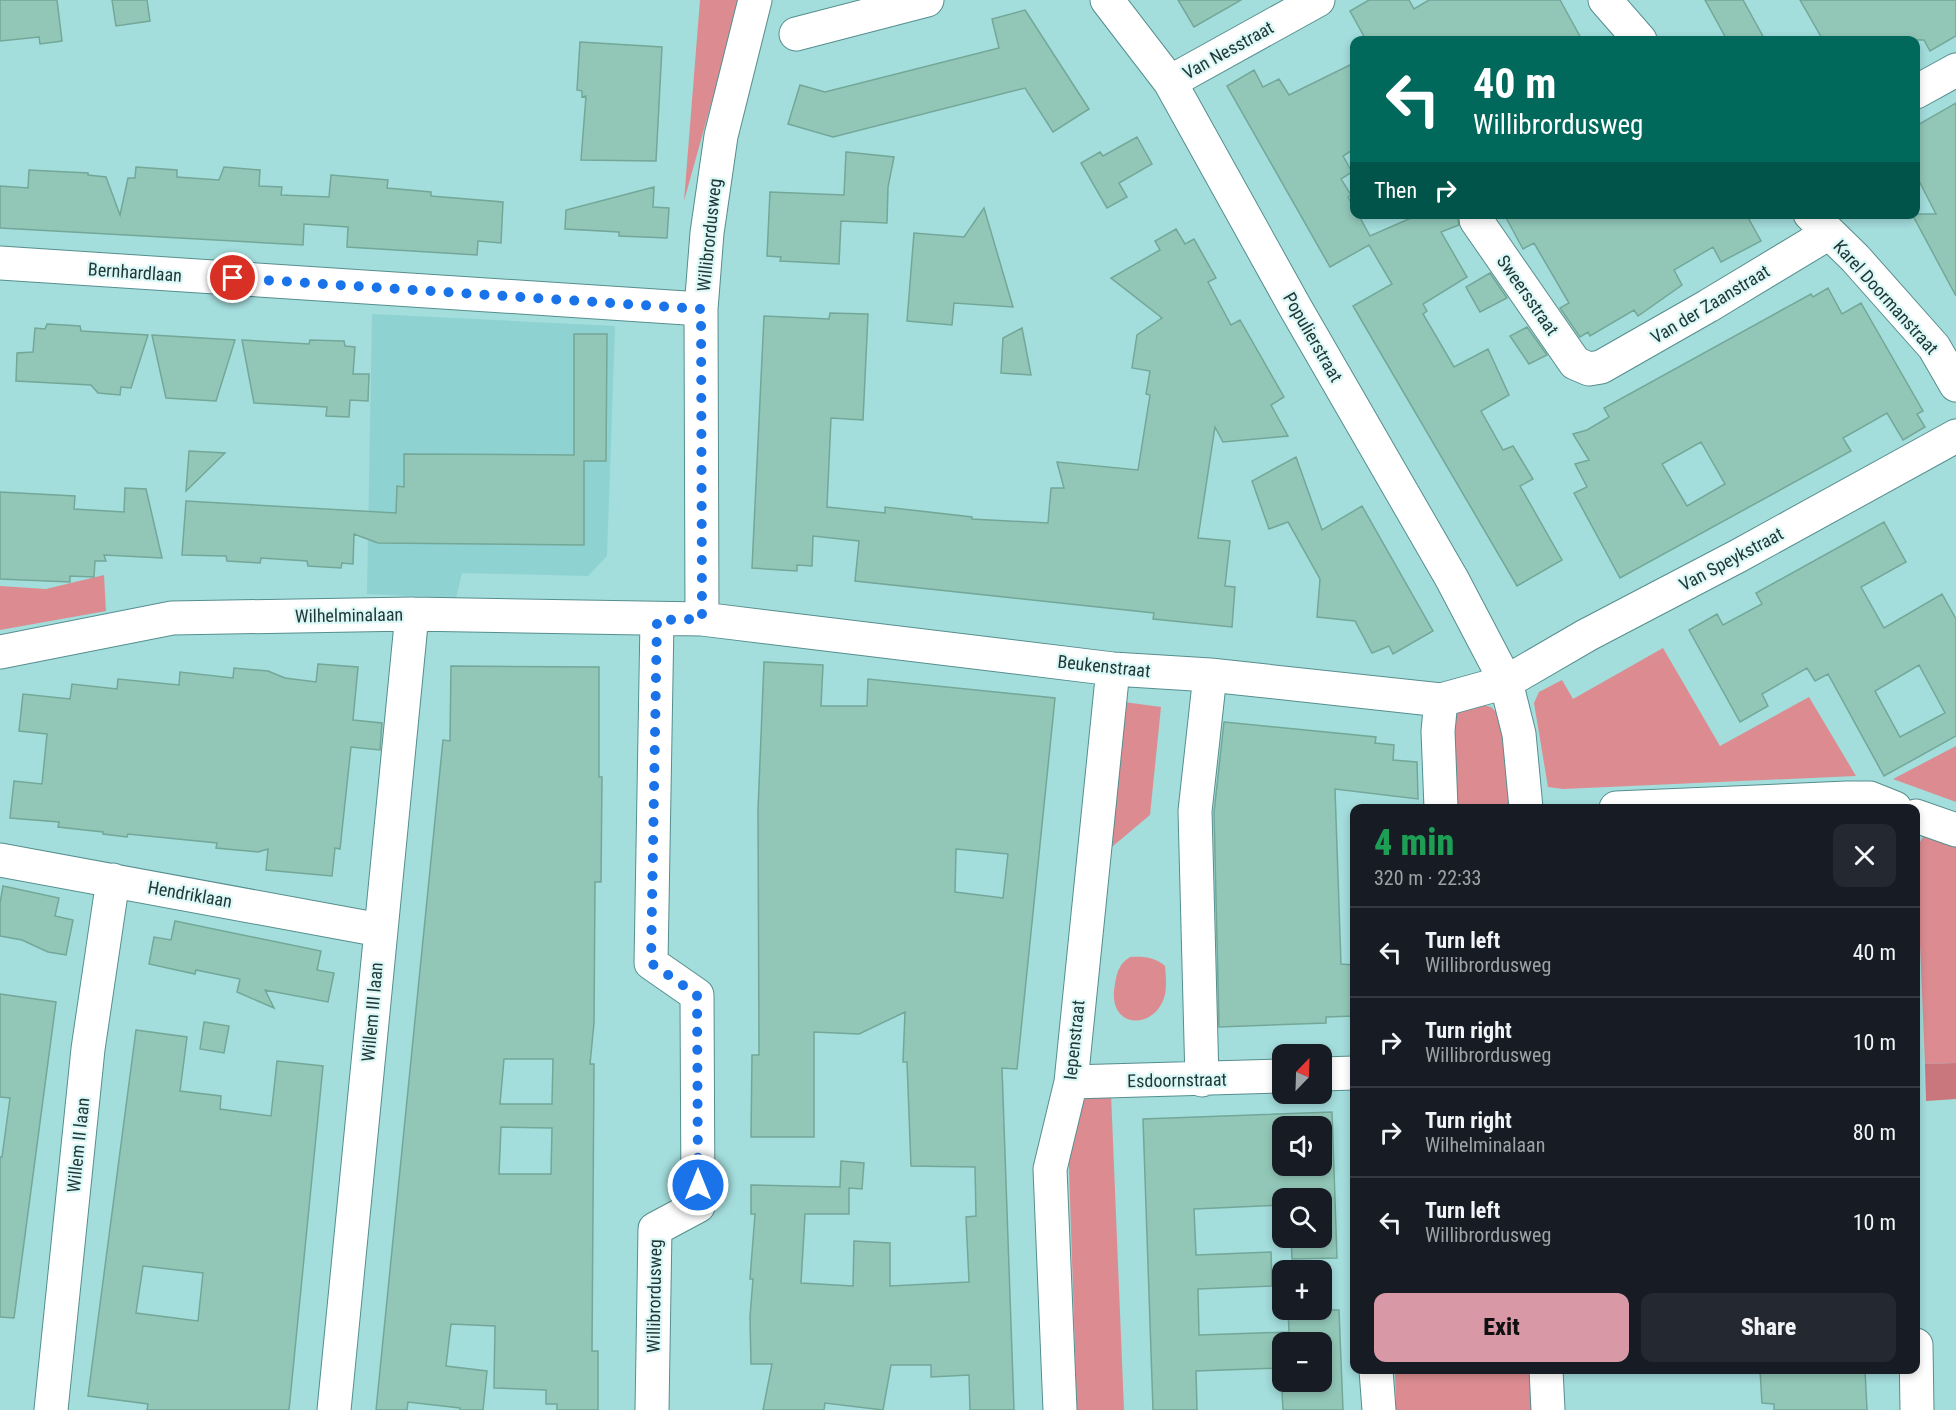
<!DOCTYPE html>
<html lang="en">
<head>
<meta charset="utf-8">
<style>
  :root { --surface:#171b24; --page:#242831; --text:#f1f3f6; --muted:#9ea1a6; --line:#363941; --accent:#d898a6 }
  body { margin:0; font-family:"Roboto Condensed",sans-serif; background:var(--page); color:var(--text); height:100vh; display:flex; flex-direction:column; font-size:22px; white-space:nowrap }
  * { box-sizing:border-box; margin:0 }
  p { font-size:20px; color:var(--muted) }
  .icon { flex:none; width:33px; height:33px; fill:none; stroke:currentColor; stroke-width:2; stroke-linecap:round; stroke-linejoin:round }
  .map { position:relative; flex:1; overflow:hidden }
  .panel { position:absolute; left:1350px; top:804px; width:570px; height:570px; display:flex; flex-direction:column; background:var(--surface); border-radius:12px; box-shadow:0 3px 9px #0003 }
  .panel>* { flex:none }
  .guide { position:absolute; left:1350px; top:36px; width:570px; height:183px; border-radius:12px; box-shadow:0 3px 9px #0003; background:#00695c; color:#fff; overflow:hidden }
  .needle { width:39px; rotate:23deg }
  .fabs { position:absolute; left:1272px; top:1044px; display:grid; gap:12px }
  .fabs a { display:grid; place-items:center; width:60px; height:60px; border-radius:12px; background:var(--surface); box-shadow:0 3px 9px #0003; font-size:30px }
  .pin { position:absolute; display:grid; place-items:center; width:51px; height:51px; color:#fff; margin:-26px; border:3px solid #fff; border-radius:50%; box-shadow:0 2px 6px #0007 }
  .me { position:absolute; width:66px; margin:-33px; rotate:0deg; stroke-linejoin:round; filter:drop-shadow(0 0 4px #0008) }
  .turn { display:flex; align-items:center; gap:21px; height:126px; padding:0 24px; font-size:27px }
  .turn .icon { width:78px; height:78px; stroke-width:2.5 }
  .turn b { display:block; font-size:42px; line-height:51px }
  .then { display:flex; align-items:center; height:57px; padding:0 24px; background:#0003; gap:12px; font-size:22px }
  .round { display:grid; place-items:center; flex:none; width:63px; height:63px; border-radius:12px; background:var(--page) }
  .head { display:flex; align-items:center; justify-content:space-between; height:102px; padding:0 24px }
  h1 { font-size:36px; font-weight:800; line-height:45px; color:#1e9e55 }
  .cta { display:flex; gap:12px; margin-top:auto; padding:12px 24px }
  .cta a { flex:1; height:69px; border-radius:12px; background:var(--accent); color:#111; font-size:24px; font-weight:800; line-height:69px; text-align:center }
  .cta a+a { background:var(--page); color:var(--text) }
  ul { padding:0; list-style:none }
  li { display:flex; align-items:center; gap:18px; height:90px; padding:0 24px; border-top:2px solid var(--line) }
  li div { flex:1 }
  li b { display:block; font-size:22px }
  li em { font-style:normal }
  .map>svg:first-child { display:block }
  .built { fill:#8ed2d2 }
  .green { fill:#dc8c91 }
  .forest { fill:#c9777d }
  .building { fill:#92c7b8; stroke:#73a798; stroke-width:1.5; fill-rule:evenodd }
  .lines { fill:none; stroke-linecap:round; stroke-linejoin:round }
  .street-casing { stroke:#568e8e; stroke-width:35 }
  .street { stroke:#fff; stroke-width:33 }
  .route { stroke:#1a73e8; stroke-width:10; stroke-dasharray:0 18 }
  .labels { text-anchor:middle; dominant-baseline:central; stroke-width:4.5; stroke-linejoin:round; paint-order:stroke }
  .street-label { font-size:18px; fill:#213838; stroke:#dbf8f7 }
</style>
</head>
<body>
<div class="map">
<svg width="1956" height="1410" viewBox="0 0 1956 1410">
  <rect width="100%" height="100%" fill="#a3dddc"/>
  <path class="built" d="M372 314 615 326 607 556 588 576 462 573 456 598 367 594Z"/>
  <path class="green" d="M700 0H740L684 201Z
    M104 575 106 611 0 630V586L46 589Z
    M1663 648 1720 746 1809 697 1856 776 1563 789 1548 787 1534 703 1539 692 1562 680 1573 699Z
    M1124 702 1161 707 1150 815 1113 846H1109Z
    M1479 704 1491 707 1502 718 1513 808H1456L1449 717 1459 708Z
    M1956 746V802L1893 779Z
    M1930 834 1956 844V1063L1925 1064 1916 848 1923 837Z
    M1130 957C1143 956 1155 957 1165 966 1166 976 1167 989 1164 998 1153 1031 1106 1029 1115 984 1117 972 1119 964 1130 957Z
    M1111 1093 1124 1410H1077L1068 1139 1082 1095Z
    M1395 1370H1535L1536 1410H1396Z"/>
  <path class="forest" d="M1956 1063V1099L1926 1101 1925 1064Z"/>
  <path class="building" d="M0 0H57L62 41 40 44 39 37 0 41Z
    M112 0H147L150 21 116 26Z
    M1178 0H1241L1194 27Z
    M1369 0H1409L1414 9 1429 0H1560L1582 40H1366L1350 11Z
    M1705 0H1743L1765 40H1727Z
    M1800 0H1956V36L1930 51 1924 40H1823Z
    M1025 10 1089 109 1053 132 1025 88 833 137 788 124 800 85 825 92 999 48 992 19Z
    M580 42 662 47 656 161 581 160 586 96 582 97V91L577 90Z
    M1354 63V149L1343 156 1352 172 1341 179 1351 195 1348 197 1354 208V214H1358L1370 236 1420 214H1457L1459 225 1441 232 1467 277 1423 304 1427 311 1423 314 1454 367 1488 349 1509 395 1481 411 1503 450 1513 446 1533 479 1520 486 1562 560 1517 586 1353 306 1392 284 1369 245 1330 267 1227 86 1254 70 1263 87 1279 79 1289 95Z
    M1956 103V296L1912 214H1936L1916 175V126Z
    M1137 137 1152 164 1119 183 1127 197 1107 208 1081 163 1100 152 1103 156Z
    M846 152 894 157 888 187 887 223 841 221 839 264 780 261 781 257 767 256 770 192 844 195Z
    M136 167 177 170V177L219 180 224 167 260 170 259 186 282 187 281 195 329 197 331 175 388 180 387 188 431 192V196L503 202 501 243 478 241 477 255 347 247 348 227 304 224 303 245 0 228V186L28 188 29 170 88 173V175L106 177 120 215 128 178H135Z
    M654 187 653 207 669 208 667 238 619 236V232L565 229 566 210Z
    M984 208 1013 307 954 303 952 325 907 321 914 233 964 237Z
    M1504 214H1746L1761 241 1721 262 1713 247 1674 270 1682 285 1638 316 1634 310 1590 336 1588 332 1580 337 1560 308 1569 303 1534 243 1523 249Z
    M1176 229 1185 244 1194 239 1216 278 1208 282 1231 325 1240 320 1284 397 1271 405 1288 436 1223 442 1215 427 1198 538 1230 541 1225 586 1235 587 1232 627 1153 619 1154 613 855 581 859 541 813 536 812 566 797 565V571L752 568 764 316 829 319 830 313 868 314 863 420 831 418 827 507 885 513V507L972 517V519L1048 523 1051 488H1064L1057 462 1138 470 1150 395 1146 394 1150 371 1132 368 1137 335 1162 318 1111 278 1160 250 1155 241Z
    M1490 273 1507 298 1480 312 1466 287Z
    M1828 288 1842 314 1861 303 1923 411 1917 414 1925 427 1903 440 1887 413 1843 438 1851 451 1620 578 1574 493 1587 487 1575 464 1589 460 1573 434 1587 430 1609 417 1604 408 1811 294 1813 297ZM1701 442 1725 484 1687 506 1662 464Z
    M47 324 80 326 81 331 148 335 131 388 121 387 120 395 98 393 91 385 16 381 17 353 33 352 35 328 45 329Z
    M1527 327 1547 355 1529 364 1510 336Z
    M1022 328 1031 375 1001 373 1003 338Z
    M574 334H607L606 461H584V545L378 543 354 534 353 564 342 563 341 568 308 566 307 561 261 558 260 563 227 561 226 556 182 555 186 501 396 513 397 486 404 487V454L574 455Z
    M152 335 235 340 216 401 166 398Z
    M242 340 309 344 310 340 344 341 345 346 355 347 353 374H369L368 401 350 400 349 417 326 416 327 407 254 403Z
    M189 451 225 453 186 491Z
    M1296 457 1322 530 1362 506 1433 631 1393 654 1389 646 1372 653 1355 621 1317 617 1320 579 1288 522 1269 529 1252 481Z
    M125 488 146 489 162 558 104 555 106 561H95L94 577 70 576V582L0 579V492L75 496 74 509 124 512Z
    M1884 522 1906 562 1861 587 1884 628 1942 594 1956 619V736L1884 776 1828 674 1815 681 1807 668 1762 694 1768 706 1740 722 1689 630 1717 614 1723 625 1762 604 1756 593ZM1919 665 1945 713 1900 737 1875 691Z
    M764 662 823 665 821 706H867L868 679 1055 698 1017 1069 1002 1068 1014 1410H970L969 1375 931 1377V1365H891L883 1410 825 1403 824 1410H763L772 1364H751L750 1317 753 1279H750L755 1214H751V1185L840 1187 841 1161 864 1163 862 1189 849 1188V1214H805L801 1283 853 1286 854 1241 890 1243V1286L969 1282 966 1217 976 1216 975 1167 911 1166 907 1062H903L905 1012 859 1034 814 1032V1137H751L752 1055H759L758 810ZM956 849 1008 854 1003 898 955 892Z
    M318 664 358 667 353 720 382 723 380 750 351 747 340 849 335 848 332 876 266 870 268 849 258 852 216 848 217 843 128 834 127 837 103 834V832L58 827 59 822 10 818 14 781 42 784 47 734 19 731 23 694 70 699 72 684 117 689 118 679 179 685 180 672 233 678 234 668 268 671 285 678 316 682Z
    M451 666 599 667V777H602L601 882H595L594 1023 590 1064H594L592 1351H598V1410H557V1404H546V1390L494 1388 495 1326 451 1324 446 1366 487 1371 483 1410H460V1408L408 1402 407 1410H376L443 740 450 741ZM504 1059H553L552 1104H500ZM501 1127 552 1128 551 1174H499Z
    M1224 722 1376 737 1375 743 1394 745 1393 760 1417 762 1418 799 1335 789 1341 964 1354 965V1016L1326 1017V1023L1219 1027 1214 812Z
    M3 886 59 898 55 916 73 920 66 955 48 952 22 940 0 936V903Z
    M175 921 321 951 317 970 334 973 328 1002 265 990 274 1008 237 992 240 979 196 970 195 974 149 964 154 937 171 940Z
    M0 994 56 1002 14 1318 0 1317V1157H2L10 1098 0 1097Z
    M204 1022 229 1026 224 1053 200 1049Z
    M136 1030 187 1037 180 1091 221 1096 220 1109 271 1116 277 1061 323 1066 289 1410H147L148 1404 88 1396ZM143 1266 203 1273 198 1321 136 1313Z
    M1332 1112 1337 1258 1292 1259 1291 1238H1322V1198H1282V1205L1194 1209 1196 1255 1271 1252 1272 1286 1198 1289 1199 1335 1289 1332 1288 1310H1339L1343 1410H1283L1282 1393 1287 1382H1322V1342H1282V1368L1196 1371 1197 1410H1153L1143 1119ZM1282 1126H1322V1166H1282Z
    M1760 1370H1865L1867 1410H1774V1404L1762 1403Z"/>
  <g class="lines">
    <g class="street-casing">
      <path id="street" d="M1107 0 1170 82 1295 307 1452 579 1506 682 1519 734 1526 808
        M1605 0 1640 40
        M796 34 927 0
        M1170 82 1318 0
        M1916 92 1956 70
        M1476 214V220L1575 363 1589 369 1601 367 1708 306 1829 233
        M1810 214 1855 258 1934 347 1956 385
        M0 263 701 309
        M702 619 701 309 707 233 721 136 755 0
        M0 652 172 618 412 614 702 619 1113 669 1210 675 1441 700 1506 682 1587 635 1738 556 1956 436
        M1441 808 1438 731 1441 700
        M1616 808 1847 798H1870L1895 808
        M1916 816 1956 830
        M0 860 380 930
        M1322 1074 1354 1073
        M1202 1080 1195 811 1210 675
        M1071 1082 1282 1076
        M1916 1345 1917 1410
        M1376 1370 1379 1410
        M1546 1370 1548 1410
        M51 1410 88 1049 113 880
        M334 1410 412 614
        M652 1410 655 1229 698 1206 697 995 651 963 657 620
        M1060 1410 1050 1169 1071 1082 1113 669"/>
    </g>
    <use href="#street" class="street"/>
  </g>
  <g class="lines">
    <path class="route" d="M233 278 701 309 702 619 657 620 651 963 697 995 698 1185"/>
  </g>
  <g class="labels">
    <g class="street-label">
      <text transform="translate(1228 50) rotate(-29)">Van Nesstraat</text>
      <text transform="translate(709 235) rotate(-84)">Willibrordusweg</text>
      <text transform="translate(135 272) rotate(4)">Bernhardlaan</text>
      <text transform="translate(1528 295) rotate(55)">Sweersstraat</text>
      <text transform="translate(1886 297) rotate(48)">Karel Doormanstraat</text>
      <text transform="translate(1710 304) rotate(-31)">Van der Zaanstraat</text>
      <text transform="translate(1313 337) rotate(60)">Populierstraat</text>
      <text transform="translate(1731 559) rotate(-28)">Van Speykstraat</text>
      <text transform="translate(349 615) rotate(-1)">Wilhelminalaan</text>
      <text transform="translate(1104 666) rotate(6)">Beukenstraat</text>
      <text transform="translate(190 894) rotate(10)">Hendriklaan</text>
      <text transform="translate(372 1012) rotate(-85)">Willem III laan</text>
      <text transform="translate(1074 1040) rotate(-84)">Iepenstraat</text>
      <text transform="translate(1177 1080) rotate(-1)">Esdoornstraat</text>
      <text transform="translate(78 1145) rotate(-84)">Willem II laan</text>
      <text transform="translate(654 1296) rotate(-89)">Willibrordusweg</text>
    </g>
  </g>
</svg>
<div class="fabs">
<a><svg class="needle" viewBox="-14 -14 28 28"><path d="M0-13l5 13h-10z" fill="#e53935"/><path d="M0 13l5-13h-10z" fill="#9ea1a6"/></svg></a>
<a><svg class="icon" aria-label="sound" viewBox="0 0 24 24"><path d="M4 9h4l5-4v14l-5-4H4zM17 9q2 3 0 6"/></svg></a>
<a><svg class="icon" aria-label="search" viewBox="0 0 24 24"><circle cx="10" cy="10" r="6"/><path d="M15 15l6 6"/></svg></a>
<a>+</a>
<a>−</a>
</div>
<div class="pin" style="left:233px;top:278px;background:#d93025"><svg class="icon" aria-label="arrive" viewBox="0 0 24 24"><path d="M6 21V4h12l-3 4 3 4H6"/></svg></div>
<svg class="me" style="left:698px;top:1185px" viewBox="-20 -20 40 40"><circle r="17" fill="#1a73e8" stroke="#fff" stroke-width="3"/><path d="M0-11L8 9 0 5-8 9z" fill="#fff"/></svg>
<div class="guide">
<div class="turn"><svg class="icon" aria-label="left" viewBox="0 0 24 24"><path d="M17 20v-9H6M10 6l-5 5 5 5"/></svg><div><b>40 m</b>Willibrordusweg</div></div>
<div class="then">Then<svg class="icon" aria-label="right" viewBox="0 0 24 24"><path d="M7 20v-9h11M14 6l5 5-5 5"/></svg></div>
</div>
<section class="panel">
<div class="head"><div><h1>4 min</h1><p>320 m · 22:33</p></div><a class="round"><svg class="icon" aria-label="close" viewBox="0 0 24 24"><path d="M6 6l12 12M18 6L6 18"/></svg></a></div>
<ul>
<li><svg class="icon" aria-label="left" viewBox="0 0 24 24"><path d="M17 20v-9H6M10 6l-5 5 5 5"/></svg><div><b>Turn left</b><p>Willibrordusweg</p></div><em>40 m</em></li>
<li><svg class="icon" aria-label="right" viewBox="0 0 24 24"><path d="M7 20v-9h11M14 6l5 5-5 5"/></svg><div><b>Turn right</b><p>Willibrordusweg</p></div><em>10 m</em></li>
<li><svg class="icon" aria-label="right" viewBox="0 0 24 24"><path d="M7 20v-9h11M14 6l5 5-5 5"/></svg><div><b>Turn right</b><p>Wilhelminalaan</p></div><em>80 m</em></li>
<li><svg class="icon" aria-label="left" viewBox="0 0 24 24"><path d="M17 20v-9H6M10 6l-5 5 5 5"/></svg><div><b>Turn left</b><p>Willibrordusweg</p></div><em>10 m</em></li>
</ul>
<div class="cta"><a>Exit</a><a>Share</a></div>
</section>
</div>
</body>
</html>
